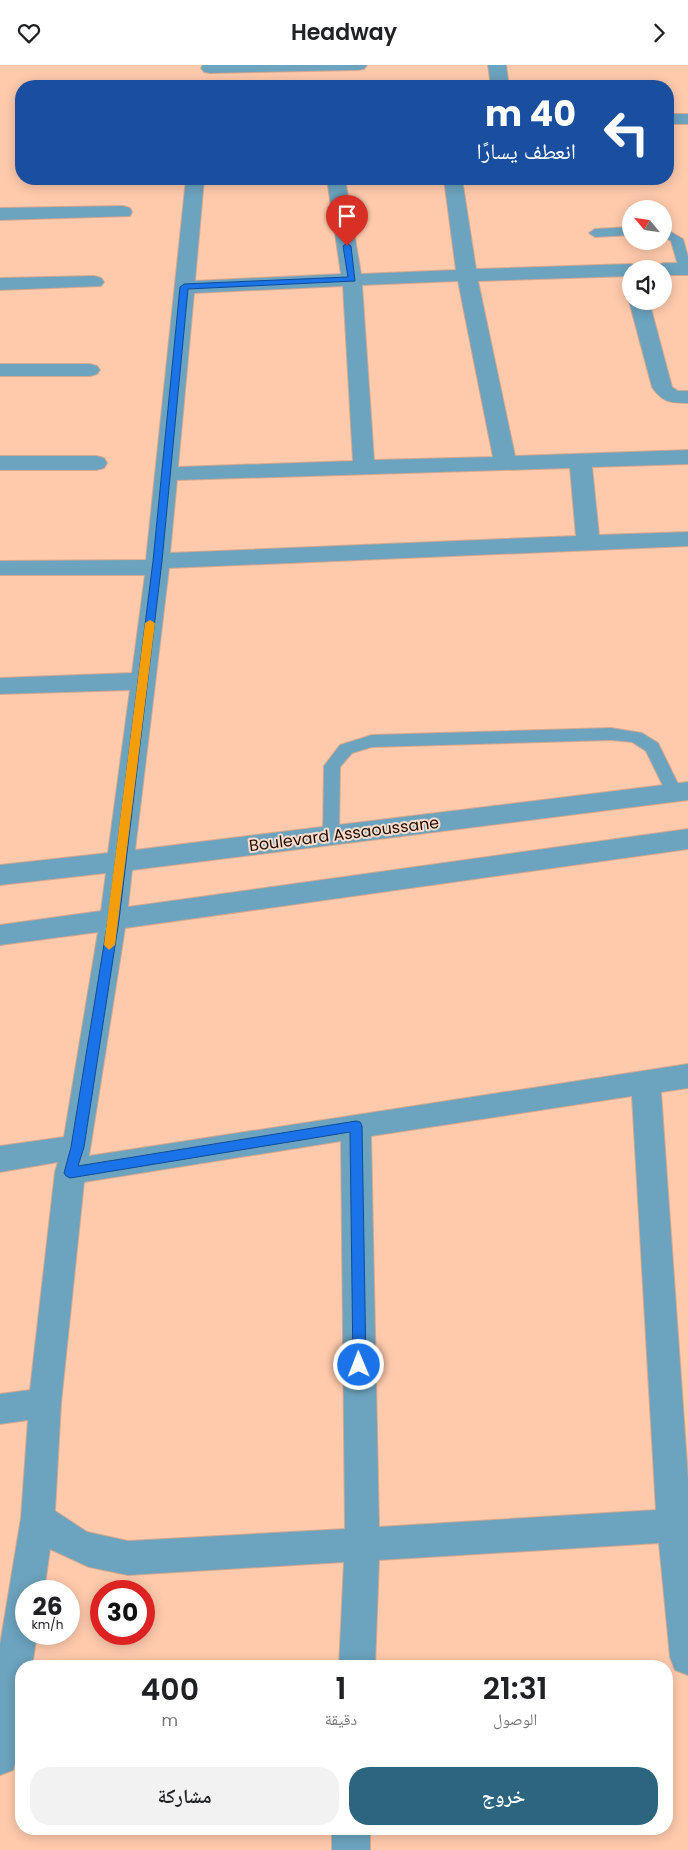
<!DOCTYPE html>
<html lang="ar">
<head>
<meta charset="utf-8">
<style>
  :root { --surface:#fff; --page:#f2f2f2; --text:#202124; --muted:#757577; --accent:#2d657f }
  body { margin:0; font-family:Poppins,"Noto Naskh Arabic",sans-serif; background:var(--page); color:var(--text); direction:rtl; height:100vh; display:flex; flex-direction:column; font-size:19px; white-space:nowrap }
  * { box-sizing:border-box; margin:0 }
  p { font-size:16px; color:var(--muted) }
  .icon { flex:none; width:28px; height:28px; fill:none; stroke:currentColor; stroke-width:2; stroke-linecap:round; stroke-linejoin:round }
  .map { position:relative; flex:1; overflow:hidden; direction:ltr }
  .side { position:absolute; left:15px; top:1595px; width:658px; height:175px; display:flex; flex-direction:column; background:var(--surface); border-radius:20px; box-shadow:0 2px 12px #0003; direction:rtl }
  .side>* { flex:none }
  .banner { position:absolute; left:15px; top:15px; width:659px; height:105px; border-radius:20px; box-shadow:0 2px 12px #0003; direction:rtl; background:#1a4fa0; color:#fff; overflow:hidden }
  .needle { width:32px; rotate:299deg }
  .controls { position:absolute; left:622px; top:135px; display:grid; gap:10px }
  .controls a { display:grid; place-items:center; width:50px; height:50px; border-radius:50%; background:var(--surface); box-shadow:0 2px 12px #0003; font-size:25px }
  .speed { position:absolute; left:15px; top:1515px; display:flex; gap:10px; font-size:25px; font-weight:700; text-align:center }
  .speed>* { display:grid; place-content:center; width:65px; height:65px; border-radius:50%; background:var(--surface); box-shadow:0 2px 12px #0003; line-height:1 }
  .speed small { font-size:12px; font-weight:400 }
  .speed .limit { border:8px solid #d22; background:#fff; color:#111 }
  .pin { position:absolute; display:grid; place-items:center; width:42px; height:42px; color:#fff; margin:-51px -21px; border-radius:50% 50% 50% 0; rotate:-45deg; box-shadow:0 0 5px #0007 }
  .pin .icon { rotate:45deg }
  .me { position:absolute; width:55px; margin:-28px; rotate:359deg; stroke-linejoin:round; filter:drop-shadow(0 0 4px #0008) }
  .turn { display:flex; align-items:center; gap:18px; height:105px; padding:0 15px; font-size:22px }
  .turn .icon { width:65px; height:65px; stroke-width:2.5 }
  .turn b { display:block; font-size:35px; line-height:42px }
  .eta { display:flex; justify-content:space-evenly; align-items:center; height:85px; text-align:center }
  .eta b { font-size:30px; font-weight:600; line-height:35px }
  .cta { display:flex; gap:10px; margin-top:auto; padding:10px 15px }
  .cta a { flex:1; height:58px; border-radius:20px; background:var(--accent); color:#fff; font-size:20px; font-weight:600; line-height:58px; text-align:center }
  .cta a+a { background:var(--page); color:var(--text) }
  header { display:flex; justify-content:space-between; align-items:center; height:65px; padding:0 15px; background:var(--surface); font-size:22px; font-weight:600 }
  .map>svg:first-child { display:block }
  .lines { fill:none; stroke-linecap:round; stroke-linejoin:round }
  .lane-casing { stroke:#d7a88e; stroke-width:2 }
  .street-casing { stroke:#d7a88e; stroke-width:2 }
  .lane { fill:#6ca3be; fill-rule:evenodd }
  .street { fill:#6ca3be; fill-rule:evenodd }
  .route { fill:#1a73e8; stroke:#114b97 }
  .slow { fill:#f59e0b }
  .labels { text-anchor:middle; dominant-baseline:central; stroke-width:4; stroke-linejoin:round; paint-order:stroke }
  .street-label { font-size:16px; fill:#210f05; stroke:#fddccb }
</style>
</head>
<body>
<header><svg class="icon" aria-label="forward" viewBox="0 0 24 24"><path d="M9 5l7 7-7 7"/></svg>Headway<svg class="icon" aria-label="heart" viewBox="0 0 24 24"><path d="M12 20l-8-8c-3-5 5-10 8-4 3-6 11-1 8 4z"/></svg></header>
<div class="map">
<svg width="688" height="1785" viewBox="0 0 688 1785">
  <rect width="100%" height="100%" fill="#ffcaac"/>
  <g class="lines">
    <g class="lane-casing">
      <path id="lane" d="M631 162V170L595 172 589 168 595 164Z
        M664 163 683 174 688 192V207H681L679 204 671 176 664 172Z
        M611 663 642 668 658 678 682 727 680 731 674 733 668 731 646 686 632 677 611 675 372 682 352 688 340 702 339 771 337 775 331 777 325 775 323 771 324 701 340 680 372 670Z"/>
    </g>
    <g class="street-casing">
      <path id="street" d="M203 0H367L364 4 358 5 210 8 204 7 201 3Z
        M488 0H506L509 21H491Z
        M668 49H688V59H668Z
        M186 114H204L195 216 341 209 327 114H345L361 209 456 205 444 114H462L476 204 631 199 638 201 640 204H631V211L478 216 515 391 688 385V399L592 402 599 470 688 467V481L169 503 135 785 688 717V735L132 805 128 842 688 764V784L125 863 89 1091 688 999V1023L661 1027 688 1413V1610L675 1605 670 1592 659 1478 379 1495 375 1601H339L344 1497 128 1510 89 1502 50 1484 44 1526H26V1569H37L32 1601H21C21 1635 26 1673 13 1705L0 1710V1580L21 1453 28 1355 0 1359V1329L30 1325 55 1107 58 1097 0 1107V1081L64 1072 98 867 0 880V860L101 846 106 808 0 820V800L108 788 130 625 0 629V613L132 608 145 510H0V496L146 495ZM458 216 493 392 374 395 362 220ZM343 221 353 396 178 402 194 228ZM570 403 576 471 170 488 177 415ZM632 1031 656 1445 379 1462 371 1071ZM341 1076 345 1464 128 1476 87 1467 55 1446 61 1338 84 1117Z
        M123 141 130 143 132 147 130 151 0 155V143Z
        M664 198H688V210H664V204H654L657 200Z
        M94 211 101 213 104 217 101 221 0 225V213Z
        M631 233V236H649L672 322 678 326H688V338C670 338 662 337 652 322L629 236Z
        M0 299H90L97 301 100 305 97 309 90 311H0Z
        M0 391H96L104 393 107 398 104 403 96 405H0Z
        M332 1764H370V1785H332Z"/>
    </g>
    <use href="#lane" class="lane"/>
    <use href="#street" class="street"/>
  </g>
  <path class="route" d="M347 178 351 181 355 216 188 224 162 496 119 855 84 1082 78 1101 356 1056 360 1057 362 1061 366 1300 364 1304 359 1306 355 1304 353 1300 350 1067 70 1113 66 1111 64 1108 71 1082 108 855 153 496 180 222 184 219 348 212 343 181Z"/>
  <path class="slow" d="M150 555 155 558 115 880 109 885 104 880 145 558Z"/>
  <g class="labels">
    <g class="street-label">
      <text transform="translate(344 769) rotate(-7)">Boulevard Assaoussane</text>
    </g>
  </g>
</svg>
<div class="controls">
<a><svg class="needle" viewBox="-14 -14 28 28"><path d="M0-13l5 13h-10z" fill="#e53935"/><path d="M0 13l5-13h-10z" fill="#757577"/></svg></a>
<a><svg class="icon" aria-label="sound" viewBox="0 0 24 24"><path d="M4 9h4l5-4v14l-5-4H4zM17 9q2 3 0 6"/></svg></a>
</div>
<div class="speed"><div>26<small>km/h</small></div><div class="limit">30</div></div>
<div class="pin" style="left:347px;top:181px;background:#d93025"><svg class="icon" aria-label="arrive" viewBox="0 0 24 24"><path d="M6 21V4h12l-3 4 3 4H6"/></svg></div>
<svg class="me" style="left:359px;top:1300px" viewBox="-20 -20 40 40"><circle r="17" fill="#1a73e8" stroke="#fff" stroke-width="3"/><path d="M0-11L8 9 0 5-8 9z" fill="#fff"/></svg>
<div class="banner">
<div class="turn"><svg class="icon" aria-label="left" viewBox="0 0 24 24"><path d="M17 20v-9H6M10 6l-5 5 5 5"/></svg><div><b>40 m</b>انعطف يسارًا</div></div>
</div>
<section class="side">
<div class="eta">
<div><b>21:31</b><p>الوصول</p></div>
<div><b>1</b><p>دقيقة</p></div>
<div><b>400</b><p>m</p></div>
</div>
<div class="cta"><a>خروج</a><a>مشاركة</a></div>
</section>
</div>
</body>
</html>
